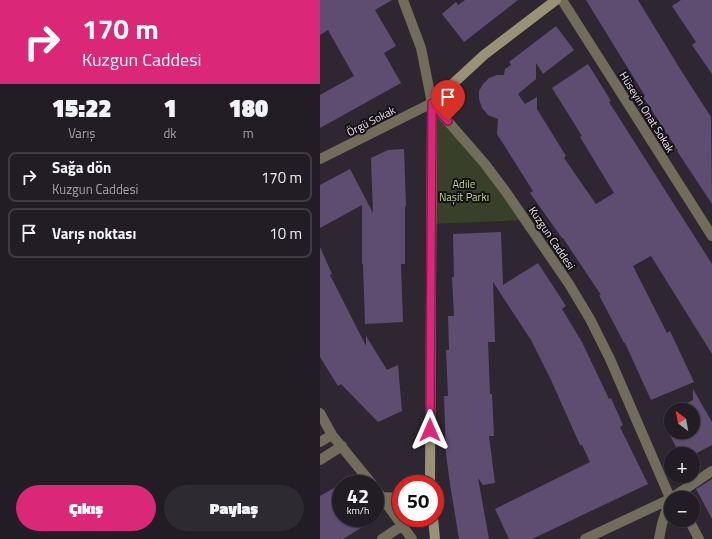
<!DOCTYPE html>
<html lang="tr">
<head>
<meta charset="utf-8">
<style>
  :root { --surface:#221d25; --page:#2e2a32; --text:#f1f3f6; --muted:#a2a2a7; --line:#3f3b42; --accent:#db2777 }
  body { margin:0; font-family:"Titillium Web",sans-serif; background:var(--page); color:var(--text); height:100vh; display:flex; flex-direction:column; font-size:15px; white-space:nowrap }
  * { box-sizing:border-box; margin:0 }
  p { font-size:13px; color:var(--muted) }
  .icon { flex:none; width:22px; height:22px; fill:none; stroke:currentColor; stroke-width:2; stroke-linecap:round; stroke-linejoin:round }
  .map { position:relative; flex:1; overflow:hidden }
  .drawer { display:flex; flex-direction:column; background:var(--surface); width:320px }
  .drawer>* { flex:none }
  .hud { background:#db2777; color:#fff; overflow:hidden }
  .needle { width:26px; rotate:328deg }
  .tools { position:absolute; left:344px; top:403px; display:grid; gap:8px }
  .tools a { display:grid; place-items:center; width:36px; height:36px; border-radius:50%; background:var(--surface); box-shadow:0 1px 3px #0004,0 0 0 1px var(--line); font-size:20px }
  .speed { position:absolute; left:12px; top:475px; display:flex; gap:8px; font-size:20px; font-weight:700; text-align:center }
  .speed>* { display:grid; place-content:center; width:52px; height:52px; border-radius:50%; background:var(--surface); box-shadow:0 1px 3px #0004,0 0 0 1px var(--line); line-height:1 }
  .speed small { font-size:10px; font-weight:400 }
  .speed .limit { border:6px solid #d22; background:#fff; color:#111 }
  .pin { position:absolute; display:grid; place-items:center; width:34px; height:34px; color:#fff; margin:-41px -17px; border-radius:50% 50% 50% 0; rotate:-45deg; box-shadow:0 0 4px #0007 }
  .pin .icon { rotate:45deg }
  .me { position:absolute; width:44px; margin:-22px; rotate:0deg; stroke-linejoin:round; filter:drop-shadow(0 0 3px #0008) }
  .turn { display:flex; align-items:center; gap:14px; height:84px; padding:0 16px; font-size:18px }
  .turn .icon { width:52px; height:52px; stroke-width:2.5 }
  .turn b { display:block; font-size:28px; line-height:34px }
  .eta { display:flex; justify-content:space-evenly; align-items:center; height:68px; text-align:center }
  .eta b { font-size:24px; font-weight:800; line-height:28px }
  .button { display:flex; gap:8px; margin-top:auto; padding:8px 16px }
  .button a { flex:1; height:46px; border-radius:24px; background:var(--accent); color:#fff; font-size:16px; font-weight:800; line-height:46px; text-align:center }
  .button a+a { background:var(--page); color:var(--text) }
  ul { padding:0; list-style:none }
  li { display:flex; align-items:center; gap:12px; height:50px; margin:0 8px 6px; padding:0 8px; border:2px solid var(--line); border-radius:8px }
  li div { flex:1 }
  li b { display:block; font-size:15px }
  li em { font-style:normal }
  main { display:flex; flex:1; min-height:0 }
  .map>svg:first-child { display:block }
  .green { fill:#38402a }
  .building { fill:#5e4d70 }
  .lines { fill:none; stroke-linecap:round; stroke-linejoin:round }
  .street { stroke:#726d5b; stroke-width:10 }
  .secondary { stroke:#9a9276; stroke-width:10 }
  .route-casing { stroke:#8e194d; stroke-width:10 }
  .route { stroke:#db2777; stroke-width:7 }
  .labels { text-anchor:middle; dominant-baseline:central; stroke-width:4; stroke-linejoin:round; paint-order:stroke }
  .street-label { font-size:11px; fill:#ede8ef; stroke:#151116 }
  .park-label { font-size:11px; fill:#bed695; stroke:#151116 }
</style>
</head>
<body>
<main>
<section class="drawer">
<div class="hud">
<div class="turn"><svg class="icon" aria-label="right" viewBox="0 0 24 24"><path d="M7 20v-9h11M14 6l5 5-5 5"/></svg><div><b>170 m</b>Kuzgun Caddesi</div></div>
</div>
<div class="eta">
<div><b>15:22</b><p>Varış</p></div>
<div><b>1</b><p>dk</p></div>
<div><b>180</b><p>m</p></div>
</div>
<ul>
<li><svg class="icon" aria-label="right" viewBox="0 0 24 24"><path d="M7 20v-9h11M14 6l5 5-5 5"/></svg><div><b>Sağa dön</b><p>Kuzgun Caddesi</p></div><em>170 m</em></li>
<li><svg class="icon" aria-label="arrive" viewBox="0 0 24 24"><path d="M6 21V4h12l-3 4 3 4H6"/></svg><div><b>Varış noktası</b></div><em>10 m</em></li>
</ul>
<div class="button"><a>Çıkış</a><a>Paylaş</a></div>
</section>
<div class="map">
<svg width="392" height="539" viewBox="0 0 392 539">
  <rect width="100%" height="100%" fill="#2e2731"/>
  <path class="green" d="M112 103 205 220 111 224Z"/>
  <path class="building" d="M0 0H72L55 10 76 46 64 53 81 83 0 128V95L34 76 8 30 0 35Z
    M145 0H198L144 42 122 14 136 2 138 5Z
    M266 0H318L362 72 391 117 392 204 357 151H358L323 97 325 96Z
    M361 0H392V74L372 45 376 42 352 6Z
    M236 26 254 50 223 74 216 63V79L198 94 205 104 217 97V109L246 156 244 158 276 204 294 193 260 137 262 136 232 88 268 64 291 101 289 102 392 264V354L331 256 313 266 347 333 350 331 374 382 331 400 305 343H304L279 295H281L243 238H242L210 193 213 191 177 134 178 119 168 115 162 108 159 99V91L163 84 169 78 177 75H184L185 69 191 65 189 62Z
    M84 149 86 206H85V264H81L83 322 45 324 43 264H42V205L0 228V185L30 169 53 213 51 158 68 150Z
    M181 232 183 285 218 263 246 306 242 309 262 342 289 399 291 398 303 425 300 427 328 484 212 539H189L175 509 270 462 262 445H260L231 380 211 340 173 282 175 342H168L170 394H172L174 436H169L175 483 163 485 158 478 169 539H139L130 484 126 454 124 396H128L126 350H129L128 316H134L132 277H134L133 234Z
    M0 247 12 274 10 275 46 346V336L67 370 78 365 82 411 58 422 21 384 18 386 0 357Z
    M373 389 392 422V445L375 454H360L348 432H373V410H354L373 400Z
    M392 479V519L376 489Z
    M21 484V518H57L23 539H0V496Z"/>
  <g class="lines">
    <path class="street" d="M83 0 101 48 112 103 165 164 186 192 249 284 270 319 290 359 351 500
      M242 0 392 236
      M0 159 112 103
      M0 413 12 435 52 484
      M0 442 12 435
      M0 460 22 446
      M55 488 92 539
      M62 497 81 498
      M369 520 379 539
      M62 539 83 525
      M265 539 350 499 392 471
      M339 539 342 524 350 499"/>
    <path class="secondary" d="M110 484 112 103 164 55 236 0
      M113 518 115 539"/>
  </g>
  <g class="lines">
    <g class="route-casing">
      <path id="route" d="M110 430 112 103 128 121"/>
    </g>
    <use href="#route" class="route"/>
  </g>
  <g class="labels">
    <g class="street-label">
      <text transform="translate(327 112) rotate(58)">Hüseyin Onat Sokak</text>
      <text transform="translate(51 121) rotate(-27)">Örgü Sokak</text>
      <text transform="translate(232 238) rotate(56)">Kuzgun Caddesi</text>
    </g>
    <g class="park-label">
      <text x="144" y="184">Adile<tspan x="144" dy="13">Naşit Parkı</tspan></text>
    </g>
  </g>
</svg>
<div class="tools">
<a><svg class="needle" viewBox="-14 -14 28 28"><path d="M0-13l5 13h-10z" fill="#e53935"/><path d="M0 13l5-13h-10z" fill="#a2a2a7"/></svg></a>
<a>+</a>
<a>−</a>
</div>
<div class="speed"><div>42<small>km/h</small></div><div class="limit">50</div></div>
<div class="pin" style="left:128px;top:121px;background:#d93025"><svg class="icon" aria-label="arrive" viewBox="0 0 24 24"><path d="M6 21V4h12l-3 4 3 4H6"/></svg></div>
<svg class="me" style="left:110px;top:430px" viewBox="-20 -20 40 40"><path d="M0-17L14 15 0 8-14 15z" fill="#db2777" stroke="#fff" stroke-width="4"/></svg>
</div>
</main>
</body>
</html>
